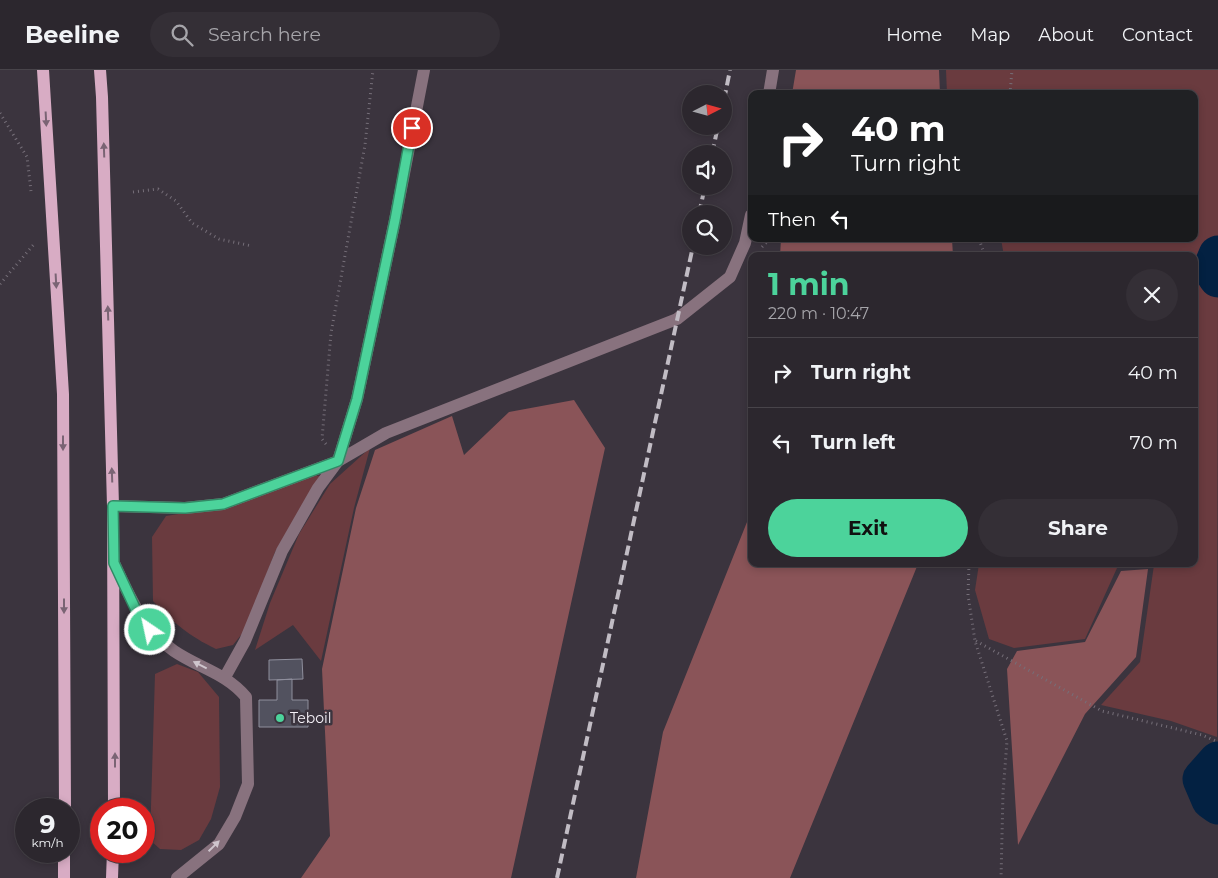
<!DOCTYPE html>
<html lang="en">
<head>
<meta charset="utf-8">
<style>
  :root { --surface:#2c272e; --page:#342f36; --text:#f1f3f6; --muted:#a6a5aa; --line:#48444a; --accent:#4cd39b }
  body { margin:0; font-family:Montserrat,sans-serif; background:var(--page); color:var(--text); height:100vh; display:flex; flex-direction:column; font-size:19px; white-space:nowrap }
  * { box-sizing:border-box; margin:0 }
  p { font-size:16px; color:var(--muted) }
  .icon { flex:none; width:28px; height:28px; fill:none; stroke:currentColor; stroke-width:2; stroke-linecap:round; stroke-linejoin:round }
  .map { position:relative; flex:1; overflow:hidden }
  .side { position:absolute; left:748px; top:182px; width:450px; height:315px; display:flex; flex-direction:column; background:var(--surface); border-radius:10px; box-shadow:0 2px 8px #0003,0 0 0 1px var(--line) }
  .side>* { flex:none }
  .top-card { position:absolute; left:748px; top:20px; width:450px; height:152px; border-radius:10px; box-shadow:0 2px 8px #0003,0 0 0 1px var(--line); background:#202124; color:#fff; overflow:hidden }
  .needle { width:32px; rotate:84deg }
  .buttons { position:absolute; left:682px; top:15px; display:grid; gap:10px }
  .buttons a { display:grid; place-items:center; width:50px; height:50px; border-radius:50%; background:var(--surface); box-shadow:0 2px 8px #0003,0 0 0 1px var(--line); font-size:25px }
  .speed { position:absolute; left:15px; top:728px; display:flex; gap:10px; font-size:25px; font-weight:700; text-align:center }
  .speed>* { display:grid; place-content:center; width:65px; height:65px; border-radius:50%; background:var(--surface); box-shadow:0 2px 8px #0003,0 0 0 1px var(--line); line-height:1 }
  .speed small { font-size:12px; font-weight:400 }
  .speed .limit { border:8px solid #d22; background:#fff; color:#111 }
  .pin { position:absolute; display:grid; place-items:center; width:42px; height:42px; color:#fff; margin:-21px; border:2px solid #fff; border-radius:50%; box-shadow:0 1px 5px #0007 }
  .me { position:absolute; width:55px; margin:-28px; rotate:326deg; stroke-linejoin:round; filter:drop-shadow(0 0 4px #0008) }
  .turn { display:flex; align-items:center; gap:18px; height:105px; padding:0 20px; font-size:22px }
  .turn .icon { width:65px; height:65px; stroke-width:2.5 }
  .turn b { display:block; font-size:35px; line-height:42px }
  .then { display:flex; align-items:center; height:48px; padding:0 20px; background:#0003; gap:10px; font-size:19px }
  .round { display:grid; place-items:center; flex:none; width:52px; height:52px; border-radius:26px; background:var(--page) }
  .summary { display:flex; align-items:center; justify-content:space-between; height:85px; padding:0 20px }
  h1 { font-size:30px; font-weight:700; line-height:38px; color:var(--accent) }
  .button { display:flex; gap:10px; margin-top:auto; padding:10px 20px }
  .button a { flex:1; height:58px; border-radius:30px; background:var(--accent); color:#111; font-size:20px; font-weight:700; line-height:58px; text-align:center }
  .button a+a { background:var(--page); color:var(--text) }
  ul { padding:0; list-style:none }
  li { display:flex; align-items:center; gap:15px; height:70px; padding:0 20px; border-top:1px solid var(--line) }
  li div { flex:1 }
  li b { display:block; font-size:19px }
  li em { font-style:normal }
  header { display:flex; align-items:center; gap:30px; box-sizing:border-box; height:70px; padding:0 25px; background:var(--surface); border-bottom:1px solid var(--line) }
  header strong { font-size:24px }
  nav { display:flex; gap:28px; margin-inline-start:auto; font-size:18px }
  .search { width:350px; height:45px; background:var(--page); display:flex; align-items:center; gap:12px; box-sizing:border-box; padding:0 18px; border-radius:28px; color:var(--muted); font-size:19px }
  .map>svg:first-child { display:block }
  .green { fill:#6a3b3f }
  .forest { fill:#8a5458 }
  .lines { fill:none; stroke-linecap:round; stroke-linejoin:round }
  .river { stroke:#032142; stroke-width:39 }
  .building { fill:#52525f; stroke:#8f8f9d }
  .path { stroke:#766f79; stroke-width:3; stroke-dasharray:1 4; stroke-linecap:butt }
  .minor { stroke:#88727e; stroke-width:12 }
  .major { stroke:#d8acc4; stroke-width:12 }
  .rail { stroke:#c1bcc4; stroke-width:4; stroke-dasharray:10 5; stroke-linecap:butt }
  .oneway { fill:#7a6474 }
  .oneway2 { fill:#cfc5cd }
  .route-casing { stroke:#318965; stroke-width:12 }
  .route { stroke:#4cd39b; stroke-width:9 }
  .poi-dot { fill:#4cd39b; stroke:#3b343e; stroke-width:2 }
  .labels { text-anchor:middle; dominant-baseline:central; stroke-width:5; stroke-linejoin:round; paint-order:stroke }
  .poi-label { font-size:14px; fill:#f5f1f8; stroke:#3b343e; text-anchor:start }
</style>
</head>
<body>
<header>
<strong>Beeline</strong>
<div class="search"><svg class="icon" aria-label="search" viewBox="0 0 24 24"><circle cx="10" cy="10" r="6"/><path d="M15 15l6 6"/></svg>Search here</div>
<nav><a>Home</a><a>Map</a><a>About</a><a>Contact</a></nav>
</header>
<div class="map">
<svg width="1218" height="808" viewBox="0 0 1218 808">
  <rect width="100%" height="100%" fill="#3b343e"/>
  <path class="green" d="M946 0H1218V168L1204 202 1218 220 1217 667 1171 651 1101 635 1140 592 1154 495 1117 498 1085 569 1014 578 989 569 975 520 979 494H1194V186H1004L1001 169H1194V24H947Z
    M370 378 354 438 321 591 293 555 255 580 270 533 299 464 330 414Z
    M312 405 320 406 275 482 245 560 233 575 216 579C189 566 174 553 153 531L152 467 166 446 222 437Z
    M177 594 198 602 219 627 220 717 211 749 199 770 181 780 160 779 150 770 155 604Z"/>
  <path class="forest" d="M796 0H939L940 24H792Z
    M781 169H952L953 186H780Z
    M574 330 605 378 511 808H301L330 766 322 599 356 438 375 380 452 346 464 385 509 342Z
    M751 442V494H918L790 808H636L663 662Z
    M1148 499 1136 587 1085 644 1018 775 1007 599 1017 581 1085 572 1121 501Z"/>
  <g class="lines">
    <path class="river" d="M1218 185 1212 199 1218 208
      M1218 691 1202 709 1211 730 1218 735"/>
  </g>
  <path class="building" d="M302 589 303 609 269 610V590Z
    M292 609V630H308V657H259V630H277V610Z"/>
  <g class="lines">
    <path class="path" d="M1010 24 1012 0
      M0 43 27 87 31 121
      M133 122 158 119 176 131 192 153 219 169 252 176
      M979 169 985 186
      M762 177 770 169
      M0 214 35 173
      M326 374 322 369 331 263 365 75 373 0
      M969 494 968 525 975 571 1007 671 1003 723 1001 808
      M976 571 1102 641 1202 665 1218 672"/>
    <path class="minor" d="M769 24 773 0
      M113 436 185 438 223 434 338 391 386 363 677 249 730 207 745 173 751 145
      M114 493C129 525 143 560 174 581 199 598 226 603 246 627L248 714 235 747 219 774 177 808
      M225 607 245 571 282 481 318 418 338 391 357 329 395 150 424 0"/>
    <path class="major" d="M43 0 63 324 65 739
      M100 0 102 27 113 436 114 739
      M64 808V781
      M112 808 113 781"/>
    <path class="rail" d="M724 30 730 0
      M712 84 718 56
      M699 144 705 116
      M557 808 693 176"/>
  </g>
  <defs><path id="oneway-solid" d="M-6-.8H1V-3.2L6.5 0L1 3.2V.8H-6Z" transform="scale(1.25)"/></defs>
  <g class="oneway">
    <use href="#oneway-solid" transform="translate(46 49) rotate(87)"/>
    <use href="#oneway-solid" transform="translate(104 80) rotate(-92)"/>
    <use href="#oneway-solid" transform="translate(56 211) rotate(87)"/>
    <use href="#oneway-solid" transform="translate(108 243) rotate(-92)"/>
    <use href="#oneway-solid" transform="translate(63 373) rotate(90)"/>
    <use href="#oneway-solid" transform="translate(112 405) rotate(-92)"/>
    <use href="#oneway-solid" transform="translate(64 536) rotate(90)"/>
    <use href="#oneway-solid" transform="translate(115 690) rotate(-90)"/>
  </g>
  <g class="oneway2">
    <use href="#oneway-solid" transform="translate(200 595) rotate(-153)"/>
    <use href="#oneway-solid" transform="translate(214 776) rotate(-44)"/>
  </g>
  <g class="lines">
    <g class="route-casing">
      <path id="route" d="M150 560 136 540 114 493 113 436 185 438 223 434 338 391 357 329 395 150 412 58"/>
    </g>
    <use href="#route" class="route"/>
  </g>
  <circle class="poi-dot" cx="280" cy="648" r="5"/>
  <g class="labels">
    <g class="poi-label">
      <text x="290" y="648">Teboil</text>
    </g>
  </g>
</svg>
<div class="buttons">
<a><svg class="needle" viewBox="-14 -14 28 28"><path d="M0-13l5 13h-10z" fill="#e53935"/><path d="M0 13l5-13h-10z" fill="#a6a5aa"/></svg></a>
<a><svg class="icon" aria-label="sound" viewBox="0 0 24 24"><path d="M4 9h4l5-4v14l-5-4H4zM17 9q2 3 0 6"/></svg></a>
<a><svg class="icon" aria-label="search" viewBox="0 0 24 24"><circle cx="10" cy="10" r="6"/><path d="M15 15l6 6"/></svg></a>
</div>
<div class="speed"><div>9<small>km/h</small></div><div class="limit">20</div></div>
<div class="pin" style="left:412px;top:58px;background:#d93025"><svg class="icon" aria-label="arrive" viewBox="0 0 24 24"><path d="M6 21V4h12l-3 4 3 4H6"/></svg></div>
<svg class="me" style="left:150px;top:560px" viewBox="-20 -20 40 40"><circle r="17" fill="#4cd39b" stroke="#fff" stroke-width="3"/><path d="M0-11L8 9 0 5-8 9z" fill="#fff"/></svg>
<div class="top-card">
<div class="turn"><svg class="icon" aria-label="right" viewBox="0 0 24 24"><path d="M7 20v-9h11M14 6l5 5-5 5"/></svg><div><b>40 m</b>Turn right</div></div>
<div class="then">Then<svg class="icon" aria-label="left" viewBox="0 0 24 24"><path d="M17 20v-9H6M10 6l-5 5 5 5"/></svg></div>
</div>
<section class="side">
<div class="summary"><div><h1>1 min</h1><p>220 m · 10:47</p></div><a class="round"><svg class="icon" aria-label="close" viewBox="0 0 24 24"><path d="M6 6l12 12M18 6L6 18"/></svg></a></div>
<ul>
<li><svg class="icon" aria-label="right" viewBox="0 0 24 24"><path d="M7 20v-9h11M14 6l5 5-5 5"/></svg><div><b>Turn right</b></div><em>40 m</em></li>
<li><svg class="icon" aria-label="left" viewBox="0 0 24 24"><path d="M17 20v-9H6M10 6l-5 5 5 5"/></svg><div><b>Turn left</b></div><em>70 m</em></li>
</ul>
<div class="button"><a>Exit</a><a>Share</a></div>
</section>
</div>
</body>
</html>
